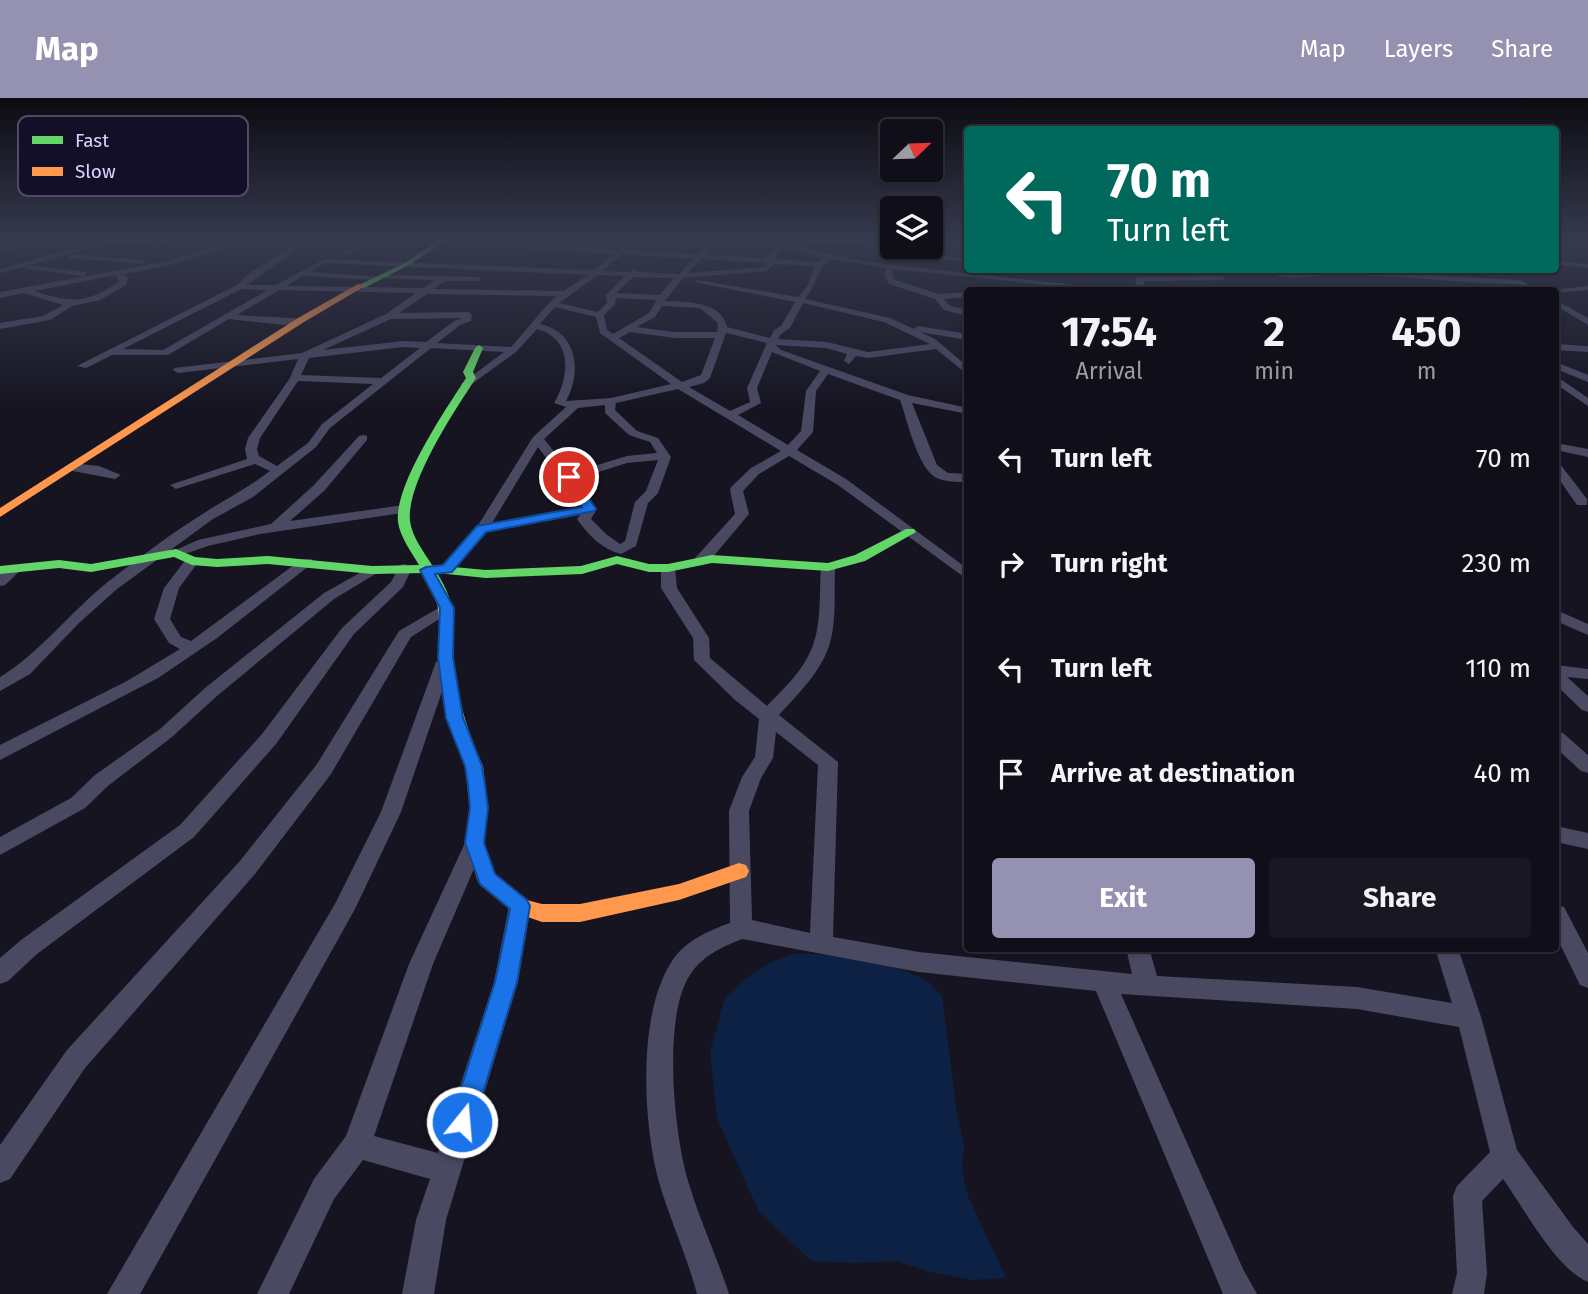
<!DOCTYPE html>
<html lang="en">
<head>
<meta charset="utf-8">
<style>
  :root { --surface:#100f19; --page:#191822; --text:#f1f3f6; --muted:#9c9ca2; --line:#302f38; --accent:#9591b1 }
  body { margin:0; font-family:"Fira Sans",sans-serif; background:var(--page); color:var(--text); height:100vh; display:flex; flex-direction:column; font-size:26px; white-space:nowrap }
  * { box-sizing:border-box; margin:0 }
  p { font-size:23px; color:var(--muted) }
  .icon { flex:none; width:38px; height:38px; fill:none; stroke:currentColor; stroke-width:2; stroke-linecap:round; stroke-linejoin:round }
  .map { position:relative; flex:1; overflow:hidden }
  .sheet { position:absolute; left:964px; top:189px; width:595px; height:665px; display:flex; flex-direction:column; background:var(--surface); border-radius:7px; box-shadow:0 2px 5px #0004,0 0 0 2px var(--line) }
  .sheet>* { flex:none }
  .banner { position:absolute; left:964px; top:28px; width:595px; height:147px; border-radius:7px; box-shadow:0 2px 5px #0004,0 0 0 2px var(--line); background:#00695c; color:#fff; overflow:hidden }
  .needle { width:46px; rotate:67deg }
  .controls { position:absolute; left:880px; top:21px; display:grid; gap:14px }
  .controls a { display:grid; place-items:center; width:63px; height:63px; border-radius:7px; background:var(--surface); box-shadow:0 2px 5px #0004,0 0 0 2px var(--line); font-size:35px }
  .pin { position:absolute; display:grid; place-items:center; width:60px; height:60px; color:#fff; margin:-30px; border:4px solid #fff; border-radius:50%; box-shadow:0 2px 7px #0007 }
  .me { position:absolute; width:77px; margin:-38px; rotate:17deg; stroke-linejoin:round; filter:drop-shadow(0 0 5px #0008) }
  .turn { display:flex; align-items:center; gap:24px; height:147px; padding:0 28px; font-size:32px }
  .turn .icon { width:91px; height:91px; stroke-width:2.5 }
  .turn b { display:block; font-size:49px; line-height:60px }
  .eta { display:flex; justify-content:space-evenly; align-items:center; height:119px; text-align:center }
  .eta b { font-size:42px; font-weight:700; line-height:49px }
  .action { display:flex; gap:14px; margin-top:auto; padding:14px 28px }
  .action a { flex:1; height:80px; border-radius:7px; background:var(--accent); color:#fff; font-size:28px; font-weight:700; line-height:80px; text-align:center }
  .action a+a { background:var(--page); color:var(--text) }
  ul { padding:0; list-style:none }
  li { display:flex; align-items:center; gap:21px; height:105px; padding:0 28px }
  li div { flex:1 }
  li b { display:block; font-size:26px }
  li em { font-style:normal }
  header { display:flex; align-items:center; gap:42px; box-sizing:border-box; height:98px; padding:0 35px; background:var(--accent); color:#fff }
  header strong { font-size:33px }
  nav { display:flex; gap:38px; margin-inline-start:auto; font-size:24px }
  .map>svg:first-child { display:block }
  .water { fill:#0d2144 }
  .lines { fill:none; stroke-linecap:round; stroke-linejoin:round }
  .street { fill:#4a4962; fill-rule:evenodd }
  .fast { fill:#63d668; fill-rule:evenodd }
  .slow { fill:#ff974d; fill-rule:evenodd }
  .route { fill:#1a73e8; stroke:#114b97; stroke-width:2 }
  .key { fill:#130f26; stroke:#4e4a67; stroke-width:2 }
  .key-label { font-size:19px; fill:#d9d4ff }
</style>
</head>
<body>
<header>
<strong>Map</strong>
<nav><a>Map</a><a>Layers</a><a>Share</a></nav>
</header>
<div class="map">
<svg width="1588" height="1196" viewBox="0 0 1588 1196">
  <rect width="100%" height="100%" fill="#161421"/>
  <path class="water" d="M797 855 876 860 928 883 942 898 957 1014 964 1047 962 1071 968 1098 1006 1180 972 1182 930 1174 897 1163 855 1165 811 1163 759 1114 717 1020 710 954 725 900 743 884 735 888 773 863Z"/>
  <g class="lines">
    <path class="street" d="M33 141H45L0 154V150Z
      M104 141H195L160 147 107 145 30 167 87 174 84 178 28 171 24 169 0 175V171Z
      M246 141H258L166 168 124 176 128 180 126 187 100 202 72 208 50 222 0 231V225L43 218 63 207 24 195 0 200V194L162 164ZM116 177 119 184C85 206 72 205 34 193Z
      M304 141H312L247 187H276L324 161 594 172 613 156 397 141 618 152 634 141H642L627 152 698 156 713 141H720L706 157 765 160 777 148 757 141 781 144 789 142 862 141 897 150 968 161V165L891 153 888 150 861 145 789 146 866 164 1120 192H1097L893 171 892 178 895 182 939 196 968 194V199L944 201 950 208 968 212V218L944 212 935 201 889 186 884 178 886 170 829 161C817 173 816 187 805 201L890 220 914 231 918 228 968 236V242L920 234 935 241 968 269V277L936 251 868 260 856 258 849 266 844 263 847 256 826 250 776 247 781 252 908 297 968 310V316L912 305 937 367 948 375 968 376V384C957 384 944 384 935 379 917 368 907 321 900 302L828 276 816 293 813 334 797 352 846 381 968 471V482L838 387 789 358 759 376 743 393 749 416 712 460 706 465H696L694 462 696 459 735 416 730 392 731 389 751 370 781 353 678 291 616 305 615 312 637 333 658 340 671 359 658 395 648 405 636 448 621 456C602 451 588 437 577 421L580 417 487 434 452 474H442L440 471 442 468 477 429 533 339 566 309 554 305C569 280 574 241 537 231L516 254 465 291 461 290V286L504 254 431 250 330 330 316 349 253 399 213 421 117 491 79 525 30 576 0 593V579C41 554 71 513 109 483 139 460 169 437 201 417 224 402 248 390 270 373L255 366 176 391 170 387 247 361 245 351 248 340 290 280 298 261 178 275 173 272 174 270 302 255 386 216 416 195 279 192 237 217C248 218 302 220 305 222L304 224 285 227 229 221 168 257H112L86 270 77 268 237 187 251 174ZM783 149 822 160 818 164 773 161ZM622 156 693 161 679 176 638 174 635 171 630 174 603 173ZM701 161 766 165 767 166 764 169 688 175ZM325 165 589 177 563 193 434 191 445 183H478L482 181 478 179 382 177 378 179 310 174ZM775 166 814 168 808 187 798 199 698 182 694 184 795 204 781 228 774 232 770 240 727 229C722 203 686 204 665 203L683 180 766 173ZM598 177 625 178 606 197 607 205 598 214 559 205ZM303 178 375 182 379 180 435 182 423 190 287 188ZM633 179 674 180 660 197 616 195ZM241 191 268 192 163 252 123 251ZM427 196 557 198C539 214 527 232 511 249L437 245 460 227 471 223 472 217 468 214 399 215ZM616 200 657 202 649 215 613 236 607 232 604 217 615 206ZM803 205 884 224 930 246 868 254 827 244 778 241 781 236 790 230ZM662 208 700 210 718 225 717 234H675L637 229 655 219ZM555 209 596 219 600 235 671 286 611 300 566 303C582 274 578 234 540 226ZM463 220 454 223 426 244 403 243 323 252 391 221ZM630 234 675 240H715L701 277 682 284 619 240ZM726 235 767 245 747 290 750 304 730 313 689 289 704 285 710 280ZM403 249 420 250 381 280 301 277 309 260ZM772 254 820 273 806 293 801 333 788 347 738 317 761 305 757 290ZM298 283 373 286 322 326 308 345 277 368 259 358 257 351 260 340ZM605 307V315L629 337 650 344 657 355 627 358 571 375 544 341 578 310ZM538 349 582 409 492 425ZM658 362 646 393 635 404 625 443 620 446 606 436 591 421 597 411 576 381 627 365Z
      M366 141H375L349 157 342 155Z
      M1579 141H1588V144L1580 142Z
      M70 156 143 162 147 164 143 166 67 160Z
      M1556 163 1588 166V170L1556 167Z
      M1042 172H1060L1080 176 1076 178Z
      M1265 172 1289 175 1351 173 1520 182 1538 192H1529L1518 186C1455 185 1392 176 1328 177 1308 178 1283 185 1265 172Z
      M1222 178 1225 182 1144 183 1146 192H1138L1135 181 1139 179Z
      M1588 188V192L1556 195V192H1552Z
      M1556 202 1588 220V227L1556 208Z
      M1556 246 1588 248V254L1556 252Z
      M1556 264 1588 277V284L1556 271Z
      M1556 278 1588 300V308L1556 286Z
      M363 337 367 338V342L324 393 290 423 404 407 409 408V414L260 436 208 448 176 459 169 455 198 442 271 426 314 387 359 338Z
      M1556 345 1588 351V359L1556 352Z
      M71 365 99 368 121 377 115 381 67 372 65 369Z
      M1556 365 1560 366 1587 401V407H1577L1556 377Z
      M192 459 199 463 179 490 170 521 181 539 191 543 302 461H312L314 464 217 540 158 580 0 662V647L127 583 180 551 169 545 154 521 164 490 187 460Z
      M828 465 835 469C834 495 837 527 828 551 818 577 797 597 779 617L838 664 833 839 919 854 1132 876 1126 850H1149L1157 878 1357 889 1452 905 1435 850H1458L1481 919 1517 1052 1573 1129 1588 1146V1184C1556 1171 1524 1110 1503 1081L1482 1103 1487 1175 1484 1196H1452L1457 1175 1453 1098 1457 1088 1490 1054 1459 929 1357 911 1121 896 1243 1171 1257 1196H1223L1096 893 919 874 742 841C722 849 702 858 690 877 662 918 674 1040 689 1086 700 1123 717 1159 729 1196H697C687 1158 670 1122 659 1084 643 1025 637 916 672 863 685 843 708 833 730 825L729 713 742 679 755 659 759 621 735 602 694 562 693 540 661 490V470L668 466 675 470 677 490 709 540 710 560 767 608C783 591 802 574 811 552 822 528 819 495 821 469ZM776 634 818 667 810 835 752 822 749 713 761 680 773 660Z
      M405 466 412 470 403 489 354 536 276 646 194 739 37 856 8 883 0 886V860L21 842 180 727 262 636 342 530 391 484 400 467Z
      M15 467 22 471 5 487 0 488V476Z
      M372 468 379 472 377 475 334 501 217 598 172 639 109 687 85 710 0 757V739L71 700 95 677 160 631 205 590 324 495Z
      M447 505 455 510 452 513 411 539 331 676 255 776 85 970 10 1081 0 1085V1047L67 952 239 764 317 666 399 533Z
      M1556 512 1588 526V537L1556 523Z
      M444 559 452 564 401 714 355 811 140 1196H107L336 804 381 714 436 564Z
      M1556 567 1588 571V581L1567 579 1588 598V614L1582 612 1556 587Z
      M1556 634 1563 635 1588 657V675L1581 673 1556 650Z
      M1556 728 1588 735V751L1556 744Z
      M475 737 482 739 485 745 433 866 374 1038 438 1055 494 884 509 808 512 801 520 799 528 801 531 808 518 884 446 1122 434 1196H402L416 1122 430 1081 363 1062 334 1101 289 1196H257L314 1081 346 1038 409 866 465 745 468 739Z
      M1556 807 1564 809 1588 855V890L1580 887 1556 838Z"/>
    <path class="fast" d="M440 141H448L409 167 364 190 357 188 405 165Z
      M479 247 483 250 473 274 476 280C455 312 406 385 410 423 412 439 424 454 432 467L486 472 581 468 617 458 649 466H668L712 457 828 465 855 457 906 431H914L916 434 865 463 828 473 712 465 668 474H649L617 466 582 476 486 480 437 475C461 513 450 529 454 569 457 598 466 626 476 653L474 657H462L460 653C449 626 442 598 439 569 436 529 447 513 424 475L372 476 268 466 217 469 192 467 174 459 91 474 59 470 0 476V468L59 462 91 466 176 451 195 459 217 461 268 458 372 468 419 467C412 455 400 439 398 424 394 387 446 311 466 280L463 274 475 250Z"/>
    <path class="slow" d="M358 186 365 188 304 224 0 419V410L298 220Z
      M468 647 474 649 483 668 488 710 484 745 495 776 527 802 542 806H580L679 786 739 765 746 767 749 773 746 779 679 802 580 824H542L513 814 480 787 477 781 466 745 470 710 465 668 460 653 462 649Z"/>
  </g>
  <linearGradient id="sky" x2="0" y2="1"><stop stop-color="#0c0b12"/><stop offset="0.46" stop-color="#363a4e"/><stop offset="1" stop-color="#363a4e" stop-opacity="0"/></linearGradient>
  <rect width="1588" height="309" fill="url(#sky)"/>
  <path class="route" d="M565 376H573L596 411 594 413 486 434 452 474 435 476 454 510 453 560 463 620 482 668 485 687 488 710 484 745 495 776 527 802 530 808 517 884 474 1024 471 1033 462 1036 453 1033 450 1024 495 884 510 811 480 786 465 745 470 710 468 687 465 668 446 620 438 560 440 510 420 472 426 469 443 467 477 428 582 409 564 379Z"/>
  <rect x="18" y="18" width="230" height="80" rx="10" class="key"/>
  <rect x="32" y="38" width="31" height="8" fill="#63d668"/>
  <rect x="32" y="69" width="31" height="9" fill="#ff974d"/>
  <g class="key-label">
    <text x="75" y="49">Fast</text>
    <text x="75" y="80">Slow</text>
  </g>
</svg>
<div class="controls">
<a><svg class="needle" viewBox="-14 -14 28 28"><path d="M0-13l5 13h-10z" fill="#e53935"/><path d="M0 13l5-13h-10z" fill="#9c9ca2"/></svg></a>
<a><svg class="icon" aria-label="layers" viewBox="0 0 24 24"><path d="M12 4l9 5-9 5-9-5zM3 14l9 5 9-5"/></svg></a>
</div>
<div class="pin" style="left:569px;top:379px;background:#d93025"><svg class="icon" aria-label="arrive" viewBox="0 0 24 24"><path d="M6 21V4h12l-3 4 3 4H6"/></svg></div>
<svg class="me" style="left:462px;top:1024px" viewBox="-20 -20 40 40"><circle r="17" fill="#1a73e8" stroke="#fff" stroke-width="3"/><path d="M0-11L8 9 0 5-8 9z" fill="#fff"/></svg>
<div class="banner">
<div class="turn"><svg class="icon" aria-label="left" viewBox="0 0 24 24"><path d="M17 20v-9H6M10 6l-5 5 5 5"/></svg><div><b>70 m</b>Turn left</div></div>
</div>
<section class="sheet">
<div class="eta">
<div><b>17:54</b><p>Arrival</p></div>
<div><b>2</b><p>min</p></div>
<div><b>450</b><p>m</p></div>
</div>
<ul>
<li><svg class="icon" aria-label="left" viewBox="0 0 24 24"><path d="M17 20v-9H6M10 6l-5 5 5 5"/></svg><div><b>Turn left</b></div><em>70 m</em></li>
<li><svg class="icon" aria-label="right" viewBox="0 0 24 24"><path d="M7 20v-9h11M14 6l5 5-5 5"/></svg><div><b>Turn right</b></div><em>230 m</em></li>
<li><svg class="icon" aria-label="left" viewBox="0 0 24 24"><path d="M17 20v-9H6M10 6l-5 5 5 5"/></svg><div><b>Turn left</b></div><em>110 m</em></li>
<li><svg class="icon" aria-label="arrive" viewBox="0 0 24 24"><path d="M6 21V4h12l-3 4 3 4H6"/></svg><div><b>Arrive at destination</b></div><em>40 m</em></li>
</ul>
<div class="action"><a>Exit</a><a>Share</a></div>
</section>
</div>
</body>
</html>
